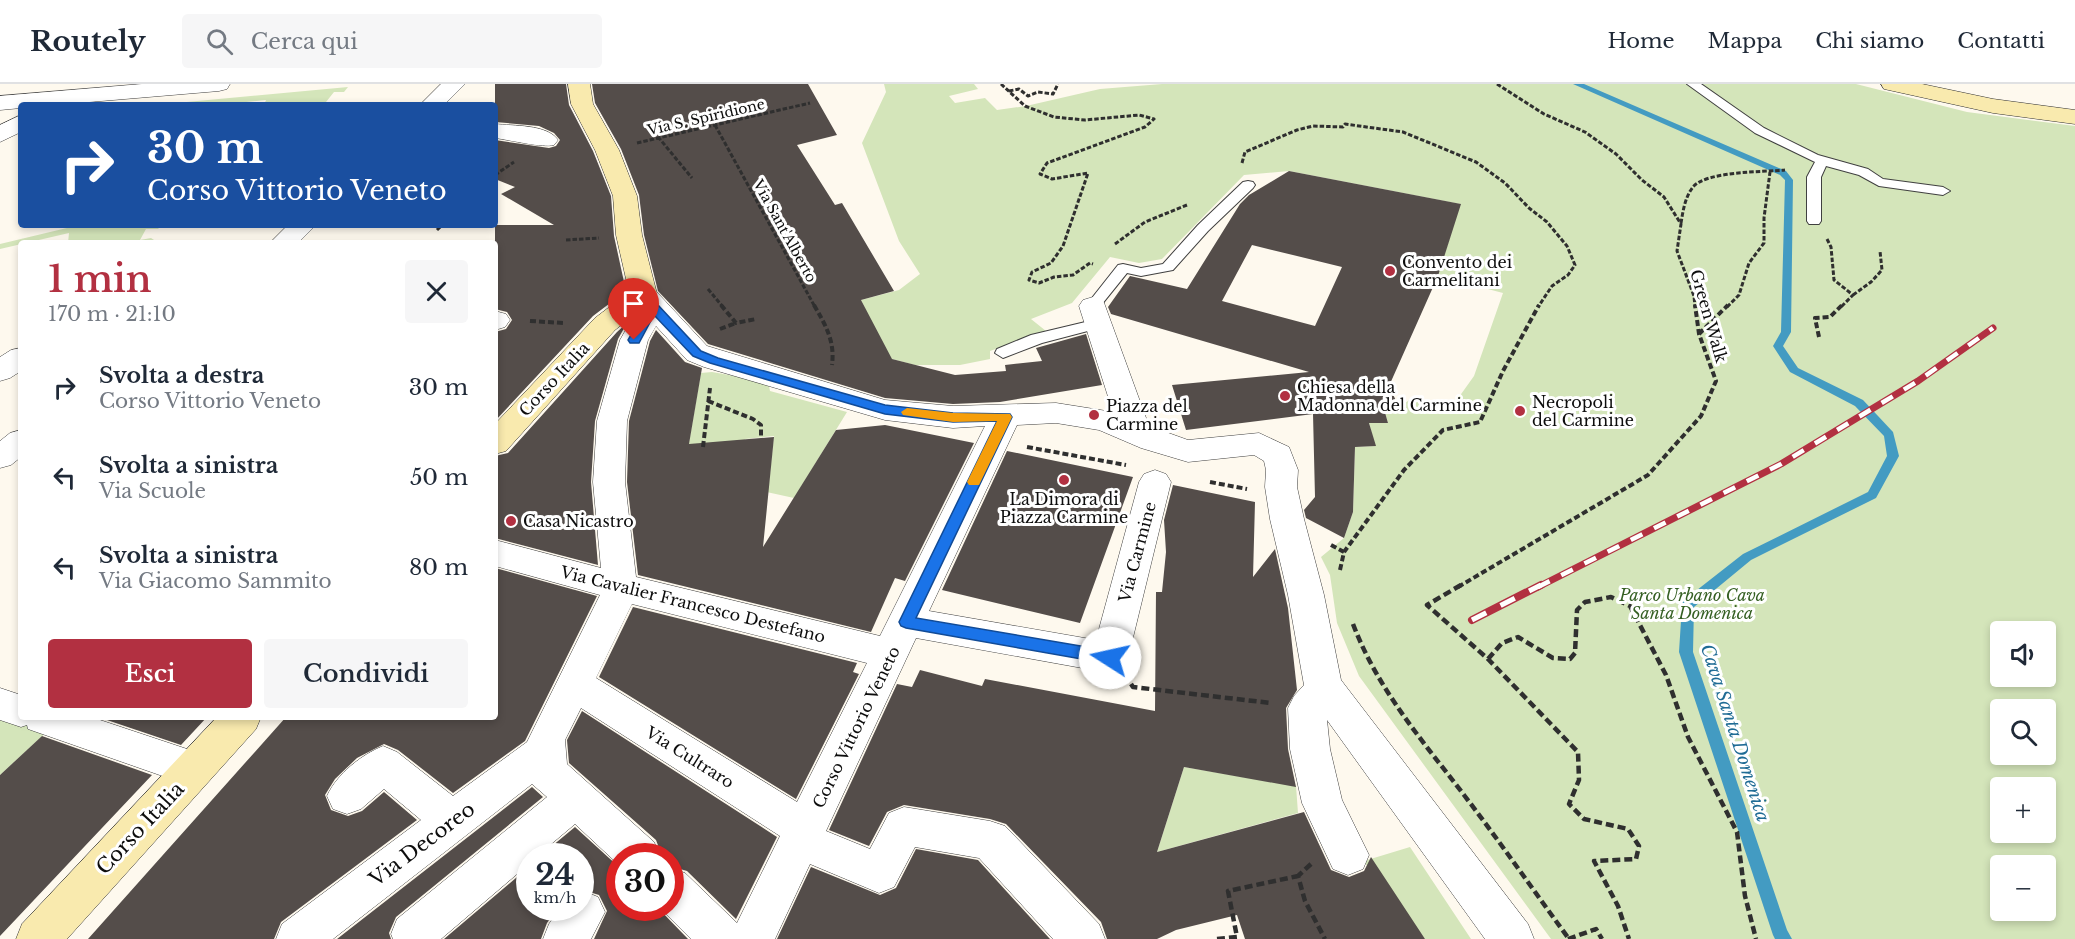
<!DOCTYPE html>
<html lang="it">
<head>
<meta charset="utf-8">
<style>
  :root { --surface:#fff; --page:#f6f6f7; --text:#1f2937; --muted:#747a83; --line:#e0e1e3; --accent:#b23041 }
  body { margin:0; font-family:"Libre Baskerville",serif; background:var(--page); color:var(--text); height:100vh; display:flex; flex-direction:column; font-size:22px; white-space:nowrap }
  * { box-sizing:border-box; margin:0 }
  p { font-size:20px; color:var(--muted) }
  .icon { flex:none; width:33px; height:33px; fill:none; stroke:currentColor; stroke-width:2; stroke-linecap:round; stroke-linejoin:round }
  .map { position:relative; flex:1; overflow:hidden }
  .sheet { position:absolute; left:18px; top:156px; width:480px; height:480px; display:flex; flex-direction:column; background:var(--surface); border-radius:6px; box-shadow:0 3px 9px #0003 }
  .sheet>* { flex:none }
  .banner { position:absolute; left:18px; top:18px; width:480px; height:126px; border-radius:6px; box-shadow:0 3px 9px #0003; background:#1a4fa0; color:#fff; overflow:hidden }
  .fabs { position:absolute; left:1990px; top:537px; display:grid; gap:12px }
  .fabs a { display:grid; place-items:center; width:66px; height:66px; border-radius:6px; background:var(--surface); box-shadow:0 3px 9px #0003; font-size:30px }
  .speed { position:absolute; left:516px; top:759px; display:flex; gap:12px; font-size:30px; font-weight:700; text-align:center }
  .speed>* { display:grid; place-content:center; width:78px; height:78px; border-radius:50%; background:var(--surface); box-shadow:0 3px 9px #0003; line-height:1 }
  .speed small { font-size:15px; font-weight:400 }
  .speed .limit { border:9px solid #d22; background:#fff; color:#111 }
  .pin { position:absolute; display:grid; place-items:center; width:51px; height:51px; color:#fff; margin:-62px -26px; border-radius:50% 50% 50% 0; rotate:-45deg; box-shadow:0 0 6px #0007 }
  .pin .icon { rotate:45deg }
  .me { position:absolute; width:66px; margin:-33px; rotate:280deg; stroke-linejoin:round; filter:drop-shadow(0 0 4px #0008) }
  .turn { display:flex; align-items:center; gap:21px; height:126px; padding:0 30px; font-size:27px }
  .turn .icon { width:78px; height:78px; stroke-width:2.5 }
  .turn b { display:block; font-size:42px; line-height:51px }
  .round { display:grid; place-items:center; flex:none; width:63px; height:63px; border-radius:6px; background:var(--page) }
  .headline { display:flex; align-items:center; justify-content:space-between; height:102px; padding:0 30px }
  h1 { font-size:36px; font-weight:600; line-height:45px; color:var(--accent) }
  .button { display:flex; gap:12px; margin-top:auto; padding:12px 30px }
  .button a { flex:1; height:69px; border-radius:6px; background:var(--accent); color:#fff; font-size:24px; font-weight:600; line-height:69px; text-align:center }
  .button a+a { background:var(--page); color:var(--text) }
  ul { padding:0; list-style:none }
  li { display:flex; align-items:center; gap:18px; height:90px; padding:0 30px }
  li div { flex:1 }
  li b { display:block; font-size:22px }
  li em { font-style:normal }
  header { display:flex; align-items:center; gap:36px; box-sizing:border-box; height:84px; padding:0 30px; background:var(--surface); border-bottom:2px solid var(--line) }
  header strong { font-size:28px }
  nav { display:flex; gap:33px; margin-inline-start:auto; font-size:21px }
  .search { width:420px; height:54px; background:var(--page); display:flex; align-items:center; gap:15px; box-sizing:border-box; padding:0 21px; border-radius:6px; color:var(--muted); font-size:22px }
  .map>svg:first-child { display:block }
  .green { fill:#d4e5ba; fill-rule:evenodd }
  .lines { fill:none; stroke-linecap:round; stroke-linejoin:round }
  .stream { fill:#439bc2; fill-rule:evenodd }
  .building { fill:#544d4a; fill-rule:evenodd }
  .lane-casing { stroke:#404040; stroke-width:2 }
  .street-casing { stroke:#404040; stroke-width:1 }
  .secondary-casing { stroke:#2f2f2f; stroke-width:1 }
  .path-far2 { stroke:#2f2f2f; stroke-width:3; stroke-dasharray:4.5 2; stroke-linecap:butt }
  .path-far1 { stroke:#2f2f2f; stroke-width:4; stroke-dasharray:6 3; stroke-linecap:butt }
  .path { stroke:#2f2f2f; stroke-width:4.5; stroke-dasharray:8 4; stroke-linecap:butt }
  .lane { fill:#fff; fill-rule:evenodd }
  .street { fill:#fff; fill-rule:evenodd }
  .secondary { fill:#f9eaae; fill-rule:evenodd }
  .rail-far1-casing { stroke:#b23041; stroke-width:7 }
  .rail-casing { stroke:#b23041; stroke-width:8 }
  .rail-far1 { stroke:#fff; stroke-width:4.5; stroke-dasharray:13; stroke-linecap:butt }
  .rail { stroke:#fff; stroke-width:5; stroke-dasharray:16; stroke-linecap:butt }
  .route { fill:#1a73e8; stroke:#114b97; stroke-width:1.5 }
  .slow { fill:#f59e0b }
  .poi-dot { fill:#b23041; stroke:#fff; stroke-width:2 }
  .labels { text-anchor:middle; dominant-baseline:central; stroke-width:6; stroke-linejoin:round; paint-order:stroke }
  .far-street-label { font-size:14px; fill:#0d0d0d; stroke:#fff }
  .poi-label { font-size:16px; fill:#0d0d0d; stroke:#fff; text-anchor:start }
  .street-label { font-size:16px; fill:#0d0d0d; stroke:#fff }
  .park-label { font-size:16px; font-style:italic; fill:#345f22; stroke:#fff }
  .water-label { font-size:18px; font-style:italic; fill:#206c95; stroke:#fff }
  .near-street-label { font-size:20px; fill:#0d0d0d; stroke:#fff }
</style>
</head>
<body>
<header>
<strong>Routely</strong>
<div class="search"><svg class="icon" aria-label="search" viewBox="0 0 24 24"><circle cx="10" cy="10" r="6"/><path d="M15 15l6 6"/></svg>Cerca qui</div>
<nav><a>Home</a><a>Mappa</a><a>Chi siamo</a><a>Contatti</a></nav>
</header>
<div class="map">
<svg width="2075" height="855" viewBox="0 0 2075 855">
  <rect width="100%" height="100%" fill="#fef9ee"/>
  <path class="green" d="M884 0H974L978 5 949 12 955 19 985 14 997 26 1026 22 1100 5 1162 0H1856L1967 28 2075 42V855H1551L1359 592 1337 539 1330 491 1321 473 1344 454 1353 428 1355 363 1375 362 1369 339H1388L1384 325 1399 323 1411 315 1449 327 1474 292 1503 209 1438 192 1460 120 1289 87 1244 91 1162 175 1139 179 1110 173 1072 219 1031 235 1046 247 990 267V275L960 281H915L865 268C874 250 870 233 861 216L899 206 920 190 899 157 862 59 886 8ZM2001 548H2046V592H2001ZM2001 626H2046V670H2001ZM2001 704H2046V748H2001ZM2001 782H2046V826H2001Z
    M348 3 344 8H334L326 18 336 19 334 21H264L266 16 217 21H175L176 19Z
    M71 141H162L158 145H146L140 156 151 154 157 158 155 159H68L69 149 0 165V160L71 143Z
    M712 288 768 298 770 307 847 328 794 414 762 407 769 399 774 352 745 355 744 360 688 364 701 289Z
    M0 627 51 644 0 691Z
    M1184 683 1296 702 1298 729 1157 768Z
    M1410 763 1471 855H1425L1375 795 1364 777Z"/>
  <g class="lines">
    <path class="stream" d="M1573 0H1584L1786 87 1793 96 1791 248 1783 262 1798 284 1863 316 1893 348 1899 372 1876 414 1751 476 1694 523 1693 568 1787 846 1792 855H1775L1773 851 1679 568 1682 521 1683 517 1743 470 1868 408 1887 372 1884 352 1855 322 1790 288 1773 262 1781 248 1785 96 1780 91Z"/>
  </g>
  <path class="building" d="M495 0H566L569 21 593 67 611 112 614 152 626 207 593 232 495 337V248L506 245 512 236 507 228 495 225V141H554L501 110 515 103 495 95V56L549 64 556 62 560 56 554 49 539 42 495 38Z
    M592 0H808L837 51 797 61 835 121 842 119 894 207 861 216 892 275 955 291 1006 287 1005 281 1042 277 1036 264 1086 250 1102 301 1000 318 953 320 885 314 708 260 658 207 644 151 639 111 621 65 595 19Z
    M1289 87 1461 120 1438 192 1389 302 1399 323 1384 325 1388 339H1369L1376 362 1355 363 1353 428 1344 454 1306 434 1304 426 1315 413 1313 330 1186 346 1172 301 1309 288 1111 230 1108 223 1130 192 1187 205 1240 120 1249 111ZM1252 161 1342 183 1315 242 1222 217Z
    M627 239 618 255 595 337 591 398 598 481 495 454V372L508 369 617 248Z
    M656 246 685 278 702 284 689 360 774 353 763 463 836 346 885 341 974 359 905 497 895 494 871 548 638 491 627 398 629 337 650 257Z
    M1007 367 1133 393 1080 539 942 506Z
    M1173 401 1255 418 1253 493 1275 465 1288 524 1297 606 1286 624 1288 665 1296 703 1184 683 1157 768 1304 728 1331 786 1349 793 1364 787 1371 773 1425 855H1245L1237 831 1176 846 1157 855H1107L1101 838 1006 740 990 735 904 721 887 728 869 762 829 746 897 600 912 603 920 586 982 602 985 595 1155 627 1156 508H1162L1166 468 1164 436Z
    M495 484 597 512 525 657 453 709 398 666 384 660 357 674 335 695 325 711 331 726 348 732 362 727 384 708 417 736 281 838 274 855H88L286 633H495Z
    M633 523 857 579 853 588 859 590 796 715 599 593Z
    M582 627 777 753 736 835 687 787 670 782V772H662L656 756 569 679 567 656Z
    M98 633H207L181 661Z
    M42 652 152 691 0 852V691Z
    M532 703 543 713 396 833 389 849 391 855H337Z
    M575 743 620 784V824H658L688 855H594L607 827 599 811 580 805V772H540Z
    M916 765 978 776 1050 855H777L811 783 880 811 896 804Z
    M530 782V824H558L547 839 541 855H444Z"/>
  <g class="lines">
    <g class="lane-casing">
      <path id="lane" d="M1687 0H1701L1764 44 1818 71 1868 85 1883 95 1943 103 1950 107 1943 111 1879 102 1859 91 1826 82 1821 93V137L1819 140H1809L1807 137V93L1815 78 1755 49Z
        M1248 97 1253 98 1255 101 1253 104 1208 147 1173 186 1141 192 1127 189 1098 225H1088L1085 222 1088 219 1118 181 1123 180 1141 184 1163 180 1198 141 1243 98Z
        M1098 235 1106 240 1103 243 1042 259 1003 274 995 269 997 265 1031 251Z"/>
    </g>
    <g class="street-casing">
      <path id="street" d="M142 0H230L227 5 219 7 54 21H21V24L0 26V12Z
        M441 0H465L444 21H420Z
        M21 31V48L0 58V41Z
        M495 40C513 42 547 40 558 56L554 61C543 64 510 56 495 54Z
        M288 141H316L298 159H270Z
        M643 202 653 204 707 262 885 316 953 322 1056 319 1113 328 1079 222 1083 216 1093 213 1103 216 1149 342 1188 356 1259 349 1289 363 1298 386 1297 403 1304 435 1324 511 1341 596 1528 840 1534 855H1485L1327 636 1330 665 1342 716 1369 771 1363 785 1348 791 1333 785 1302 719 1290 665 1288 624 1294 612 1304 601 1288 511 1270 435 1265 403 1266 386 1264 377 1254 371 1188 378 1141 364 1099 346 1056 339 1017 341 929 527 1096 556 1139 398 1144 390 1155 386 1166 390 1171 398 1128 574 1123 585 1110 589 916 554 826 747 870 765 889 729 904 723 990 737 1005 742 1099 840 1105 855H1053L979 774 915 763 894 803 879 809 810 780 775 855H691L660 824H670V784L685 789 737 839 780 752 581 624 565 656 567 680 654 758 660 772H620V782L575 740 537 772H530V779L441 855H393L391 850 397 835 547 713 532 700 333 855H276L282 840 421 736 384 705 361 725 347 730 333 725 327 712C337 690 361 671 383 662L397 668 453 712 527 658 600 511 495 482V456L601 484 593 398 597 337 620 256 639 223 629 210 633 204ZM656 242 687 276 704 283 885 336 953 344 985 342 880 552 636 493 625 398 627 337 648 256ZM632 520 867 579 797 718 596 594Z
        M495 227 506 230 510 236 505 243 495 246Z
        M21 264V287L10 294 0 297V273L11 266Z
        M21 346V373L11 381 0 384V357L10 349Z
        M0 604 21 611V633H91L208 672 214 685 208 698 194 703 28 645 27 641 21 643 0 636Z
        M583 807 598 813 605 828 591 855H543L549 840 560 824H580V808Z"/>
    </g>
    <g class="secondary-casing">
      <path id="secondary" d="M568 0H590L593 20 619 66 637 112 642 151 657 210 653 216 615 246 506 367 495 370V340L595 234 629 208 616 151 613 112 595 66 571 20Z
        M1881 0H1922L1993 15 2075 26V40L1993 29 1884 5Z
        M217 633H261L256 645 67 855H16L22 840Z"/>
    </g>
    <path class="path-far2" d="M1001 0 1025 22 1054 33 1085 36 1139 31 1154 35 1145 43 1047 79 1040 90 1052 95 1088 89 1063 162 1051 179 1032 188 1029 196 1039 199 1054 193 1073 191 1090 179 1093 180
      M1497 0 1544 30 1585 48 1616 70 1642 96 1664 113 1681 140 1677 167 1694 212 1695 223
      M1009 7 1019 5 1028 12 1038 8 1053 10 1058 0
      M715 41 815 223
      M657 46 659 54 692 94
      M637 59 810 19
      M1242 79 1245 68 1297 46 1313 42 1343 43 1345 40 1403 48 1476 78 1505 99 1529 124 1547 138 1567 162 1575 181 1568 191 1552 202 1538 223
      M495 91 514 78
      M1681 139C1683 127 1685 113 1693 103 1706 87 1764 88 1785 86
      M437 146 442 141
      M1827 155 1831 163 1834 196 1853 211 1841 223
      M566 156 599 154
      M1115 160 1145 138 1187 121
      M708 205 723 223
      M1853 211 1871 198 1882 186 1880 167
      M1727 223 1739 211 1749 179 1764 159V134L1770 88"/>
    <path class="path-far1" d="M721 221 736 239 756 235
      M814 221C826 242 835 257 832 281
      M530 237 564 239
      M720 245 736 239
      M1699 250 1728 221
      M1819 253 1815 234 1830 233 1842 221
      M708 317 753 335 761 341V354
      M703 363 710 304
      M1027 363 1126 381
      M1210 398 1247 405
      M1331 461 1344 468
      M1340 486 1344 468 1404 386 1443 346 1480 338 1503 287 1539 221
      M1458 503 1648 391 1701 332 1716 297 1699 250 1695 221"/>
    <path class="path" d="M1461 501 1427 521 1488 575 1578 668 1579 696 1569 720 1584 735 1628 745 1639 762 1636 775 1594 777 1618 822 1629 855
      M1353 540C1378 606 1422 656 1464 711 1500 758 1534 807 1569 855
      M1488 575 1502 559 1518 553 1553 574 1570 575 1575 569 1577 526 1585 518 1611 513 1630 522 1666 591 1688 653 1737 748 1745 812 1756 855
      M1131 600 1133 603 1271 619
      M1311 780 1298 792 1305 817 1325 855
      M1217 855 1237 853 1228 807 1298 792
      M1568 855 1596 845 1602 855"/>
    <use href="#lane" class="lane"/>
    <use href="#street" class="street"/>
    <use href="#secondary" class="secondary"/>
    <g class="rail-far1-casing">
      <path id="rail-far1" d="M1538 503 1781 380 1918 297 1993 244"/>
    </g>
    <g class="rail-casing">
      <path id="rail" d="M1472 536 1541 501"/>
    </g>
    <use href="#rail-far1" class="rail-far1"/>
    <use href="#rail" class="rail"/>
  </g>
  <path class="route" d="M653 219 657 220 701 267 718 274 885 321 953 329 1010 330 1012 333 916 534 1110 567 1115 569 1117 574 1115 578 1110 580 906 544 901 542 899 538 997 337 953 338 885 330 710 279 693 272 654 231 639 259H630L628 256 649 220Z"/>
  <path class="slow" d="M907 324 953 329 1010 330 1012 333 979 401H969L967 398 997 337 953 338 903 331 901 328Z"/>
  <g class="poi-dot">
    <circle cx="1390" cy="187" r="6"/>
    <circle cx="1285" cy="312" r="6"/>
    <circle cx="1520" cy="327" r="6"/>
    <circle cx="1094" cy="331" r="6"/>
    <circle cx="1064" cy="396" r="6"/>
    <circle cx="511" cy="437" r="6"/>
  </g>
  <g class="labels">
    <g class="far-street-label">
      <text transform="translate(706 33) rotate(-13)">Via S. Spiridione</text>
      <text transform="translate(785 147) rotate(61)">Via Sant'Alberto</text>
    </g>
    <g class="poi-label">
      <text x="1402" y="178">Convento dei<tspan x="1402" dy="18">Carmelitani</tspan></text>
      <text x="1297" y="303">Chiesa della<tspan x="1297" dy="18">Madonna del Carmine</tspan></text>
      <text x="1532" y="318">Necropoli<tspan x="1532" dy="18">del Carmine</tspan></text>
      <text x="1106" y="322">Piazza del<tspan x="1106" dy="18">Carmine</tspan></text>
      <text x="1064" y="415" text-anchor="middle">La Dimora di<tspan x="1064" dy="18">Piazza Carmine</tspan></text>
      <text x="523" y="437">Casa Nicastro</text>
    </g>
    <g class="street-label">
      <text transform="translate(1709 232) rotate(74)">Green Walk</text>
      <text transform="translate(554 295) rotate(-47)">Corso Italia</text>
      <text transform="translate(1137 468) rotate(-75)">Via Carmine</text>
      <text transform="translate(693 520) rotate(14)">Via Cavalier Francesco Destefano</text>
      <text transform="translate(856 643) rotate(-64)">Corso Vittorio Veneto</text>
      <text transform="translate(690 673) rotate(32)">Via Cultraro</text>
    </g>
    <g class="park-label">
      <text x="1692" y="511">Parco Urbano Cava<tspan x="1692" dy="18">Santa Domenica</tspan></text>
    </g>
    <g class="water-label">
      <text transform="translate(1735 649) rotate(72)">Cava Santa Domenica</text>
    </g>
    <g class="near-street-label">
      <text transform="translate(140 744) rotate(-47)">Corso Italia</text>
      <text transform="translate(422 760) rotate(-37)">Via Decoreo</text>
    </g>
  </g>
</svg>
<div class="fabs">
<a><svg class="icon" aria-label="sound" viewBox="0 0 24 24"><path d="M4 9h4l5-4v14l-5-4H4zM17 9q2 3 0 6"/></svg></a>
<a><svg class="icon" aria-label="search" viewBox="0 0 24 24"><circle cx="10" cy="10" r="6"/><path d="M15 15l6 6"/></svg></a>
<a>+</a>
<a>−</a>
</div>
<div class="speed"><div>24<small>km/h</small></div><div class="limit">30</div></div>
<div class="pin" style="left:634px;top:256px;background:#d93025"><svg class="icon" aria-label="arrive" viewBox="0 0 24 24"><path d="M6 21V4h12l-3 4 3 4H6"/></svg></div>
<svg class="me" style="left:1110px;top:574px" viewBox="-20 -20 40 40"><circle r="19" fill="#fff"/><path d="M0-13L10 11 0 6-10 11z" fill="#1a73e8"/></svg>
<div class="banner">
<div class="turn"><svg class="icon" aria-label="right" viewBox="0 0 24 24"><path d="M7 20v-9h11M14 6l5 5-5 5"/></svg><div><b>30 m</b>Corso Vittorio Veneto</div></div>
</div>
<section class="sheet">
<div class="headline"><div><h1>1 min</h1><p>170 m · 21:10</p></div><a class="round"><svg class="icon" aria-label="close" viewBox="0 0 24 24"><path d="M6 6l12 12M18 6L6 18"/></svg></a></div>
<ul>
<li><svg class="icon" aria-label="right" viewBox="0 0 24 24"><path d="M7 20v-9h11M14 6l5 5-5 5"/></svg><div><b>Svolta a destra</b><p>Corso Vittorio Veneto</p></div><em>30 m</em></li>
<li><svg class="icon" aria-label="left" viewBox="0 0 24 24"><path d="M17 20v-9H6M10 6l-5 5 5 5"/></svg><div><b>Svolta a sinistra</b><p>Via Scuole</p></div><em>50 m</em></li>
<li><svg class="icon" aria-label="left" viewBox="0 0 24 24"><path d="M17 20v-9H6M10 6l-5 5 5 5"/></svg><div><b>Svolta a sinistra</b><p>Via Giacomo Sammito</p></div><em>80 m</em></li>
</ul>
<div class="button"><a>Esci</a><a>Condividi</a></div>
</section>
</div>
</body>
</html>
